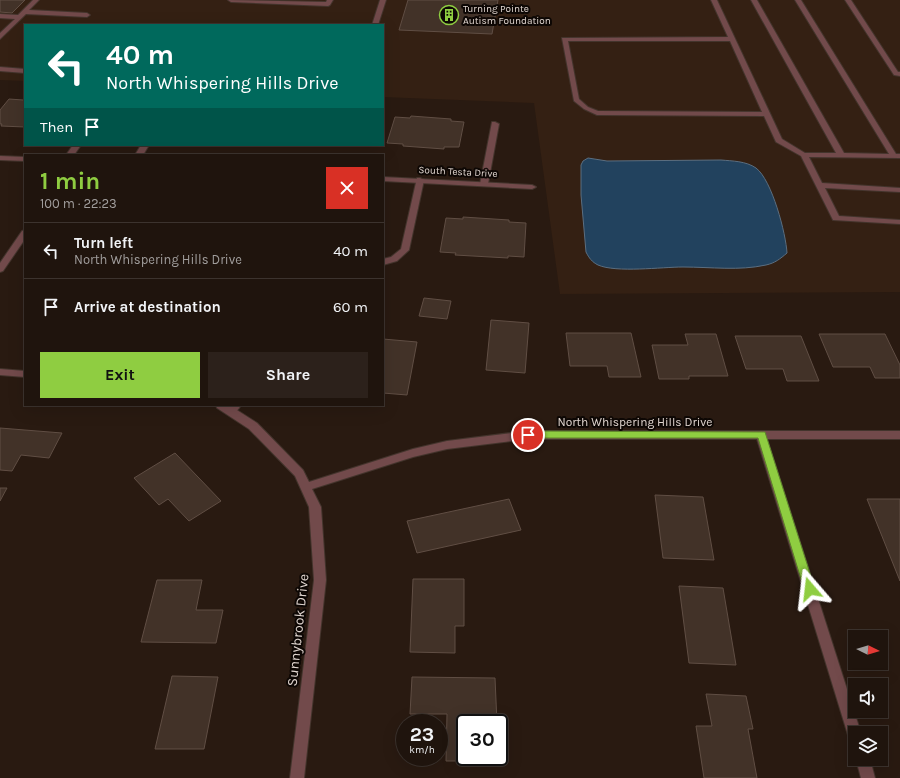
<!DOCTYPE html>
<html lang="en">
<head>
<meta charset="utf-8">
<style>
  :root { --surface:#1f140d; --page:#2c211b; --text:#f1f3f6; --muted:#a19e9d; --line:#3c332e; --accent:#8fcd41 }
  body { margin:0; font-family:Karla,sans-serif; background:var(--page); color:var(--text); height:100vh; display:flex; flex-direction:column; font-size:15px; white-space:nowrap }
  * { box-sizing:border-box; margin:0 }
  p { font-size:13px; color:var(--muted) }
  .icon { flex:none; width:22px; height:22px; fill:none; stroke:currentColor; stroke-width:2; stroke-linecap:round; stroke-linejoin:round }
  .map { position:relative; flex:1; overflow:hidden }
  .side { position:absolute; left:24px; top:154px; width:360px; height:252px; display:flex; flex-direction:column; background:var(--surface); border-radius:0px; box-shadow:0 4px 16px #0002,0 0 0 1px var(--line) }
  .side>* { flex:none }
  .hud { position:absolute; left:24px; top:24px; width:360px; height:122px; border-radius:0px; box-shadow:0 4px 16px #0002,0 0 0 1px var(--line); background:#00695c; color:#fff; overflow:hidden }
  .needle { width:26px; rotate:95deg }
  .tools { position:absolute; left:848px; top:630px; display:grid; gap:8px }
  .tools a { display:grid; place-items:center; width:40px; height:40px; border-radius:0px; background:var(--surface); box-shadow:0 4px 16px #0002,0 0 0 1px var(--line); font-size:20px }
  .speed { position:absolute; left:396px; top:714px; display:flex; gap:8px; font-size:20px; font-weight:700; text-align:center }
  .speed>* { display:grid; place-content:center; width:52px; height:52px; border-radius:50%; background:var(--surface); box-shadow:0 4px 16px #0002,0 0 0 1px var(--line); line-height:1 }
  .speed small { font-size:10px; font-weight:400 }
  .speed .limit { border:2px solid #111; border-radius:6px; background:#fff; color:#111 }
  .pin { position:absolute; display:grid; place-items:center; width:34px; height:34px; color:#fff; margin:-17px; border:2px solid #fff; border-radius:50%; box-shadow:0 1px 4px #0007 }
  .me { position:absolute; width:44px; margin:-22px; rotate:343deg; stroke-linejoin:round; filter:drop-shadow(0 0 3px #0008) }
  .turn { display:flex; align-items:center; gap:14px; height:84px; padding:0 16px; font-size:18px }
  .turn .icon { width:52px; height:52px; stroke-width:2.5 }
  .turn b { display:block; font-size:28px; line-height:34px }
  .then { display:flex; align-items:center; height:38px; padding:0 16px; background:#0003; gap:8px; font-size:15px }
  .round { display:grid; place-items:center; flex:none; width:42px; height:42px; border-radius:0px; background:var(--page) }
  .summary { display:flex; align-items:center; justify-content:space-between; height:68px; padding:0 16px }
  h1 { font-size:24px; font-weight:700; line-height:30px; color:var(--accent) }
  .button { display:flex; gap:8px; margin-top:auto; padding:8px 16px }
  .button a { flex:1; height:46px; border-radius:0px; background:var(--accent); color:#111; font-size:16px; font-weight:700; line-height:46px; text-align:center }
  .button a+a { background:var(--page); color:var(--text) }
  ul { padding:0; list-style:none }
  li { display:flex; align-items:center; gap:12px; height:56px; padding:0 16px; border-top:1px solid var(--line) }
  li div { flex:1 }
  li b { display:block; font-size:15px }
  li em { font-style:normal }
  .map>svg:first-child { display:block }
  .built { fill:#342013 }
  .water { fill:#22425e; stroke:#5b6e80 }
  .building { fill:#423228; stroke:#604e44 }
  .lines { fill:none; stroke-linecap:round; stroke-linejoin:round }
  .lane-casing { stroke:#43342c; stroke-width:2 }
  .street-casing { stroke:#43342c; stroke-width:2 }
  .lane { fill:#724a4b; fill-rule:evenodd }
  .street { fill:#724a4b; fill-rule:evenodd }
  .route { fill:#8fcd41; stroke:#5d852a }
  .labels { text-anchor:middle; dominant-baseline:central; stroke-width:4; stroke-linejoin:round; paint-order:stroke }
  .far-poi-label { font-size:10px; fill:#e1d6d0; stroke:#0d0704; text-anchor:start }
  .far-street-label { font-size:10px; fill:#e1d6d0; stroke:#0d0704 }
  .street-label { font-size:12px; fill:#e1d6d0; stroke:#0d0704 }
  .near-street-label { font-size:14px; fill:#e1d6d0; stroke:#0d0704 }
</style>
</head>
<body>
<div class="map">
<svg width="900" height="778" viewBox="0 0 900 778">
  <rect width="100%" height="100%" fill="#291a11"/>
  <path class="built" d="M0 0H900V292L560 294 534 103 383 97V25H25V81L0 80Z"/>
  <path class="water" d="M588 158 607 161 721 160C732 161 746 161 756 168 772 180 786 234 787 253 780 259 775 263 766 265 739 271 711 267 683 267 662 267 616 273 598 265 592 262 589 258 586 252L581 195V165L583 161Z"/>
  <path class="building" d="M0 0H25L12 13 0 12Z
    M408 0H498L492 34 399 30Z
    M25 98V127L1 126 2 124H0V110L9 99 23 100Z
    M411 116 451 119V121L464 122 459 147H444V149L403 146V144L387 143 395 117 410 118Z
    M463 217 509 220V222L526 223 524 257 508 256V258L455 255 456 253 440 252 446 218 463 219Z
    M424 298 451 301 447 319 419 316Z
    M491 320 529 323 525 373 486 370Z
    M566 333H631L641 377H609L607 366H570Z
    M685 334H716L728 376H689V379H659L652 345H688Z
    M819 334H885L900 365V378H875L870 367H833Z
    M735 336H801L819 381H787L783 369H746Z
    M383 339 417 342 407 395 383 393Z
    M0 428 62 433 49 458 21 455 12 471 0 470Z
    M175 453 221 501 189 521 168 499 159 505 134 478Z
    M0 488H7L0 501Z
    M655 495 703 497 714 560 663 558Z
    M509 499 521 530 417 553 407 521Z
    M867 499H900V581Z
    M413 579H464V626H455V653L410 652Z
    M157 580H202L196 610H223L216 643 141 642Z
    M679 586 723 588 736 665 689 663Z
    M172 676 218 677 204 749H155Z
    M412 677 495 678 497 723H465V757H498V761H446L447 714H410Z
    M706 694 746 696 753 729H748L757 778H704L696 726H712Z"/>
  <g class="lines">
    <g class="lane-casing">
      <path id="lane" d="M33 0H39L29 10 87 13 90 15 87 17 26 14 0 39V33L15 19 0 18V14L18 15Z
        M228 0 326 2 327 0H333L330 5 328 6 231 2Z
        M380 0H386L378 25H372Z
        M711 0H717L782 139 805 153H836L751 0H757L844 153 889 154 795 0H801L896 154H900V158L809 157 822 183 900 188V192L825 188 839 216 900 220V224L833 220 801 156 776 142 764 116 597 115 584 109 574 101 562 38 728 37ZM568 41H730L762 112 598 111 588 107 579 99Z
        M845 0H851L898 72H900V76L894 75Z
        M0 67 25 69V73L0 71Z
        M492 122H495L499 124 488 184 484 186 480 184Z
        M73 145H81L74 155H66Z
        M141 145H149L143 155H135Z
        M417 178H420L424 180 409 250 397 261 383 265V259L391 257 401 249Z
        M229 405H241C238 411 233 414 226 413L225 410Z"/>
    </g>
    <g class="street-casing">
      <path id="street" d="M0 156 25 157V161L0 160Z
        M383 177 532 185 536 187 532 189 383 181Z
        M25 230V239L3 271 0 272V263L22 231Z
        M0 369 25 371V377L0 375Z
        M216 405H229L257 423 303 470 309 482 413 449 447 441 527 431H900V439H767L861 733H855V742L850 740 848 735 757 439H527L447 449 413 457 312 489 321 507 326 580 304 778H290L314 580 309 507 295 476 249 429 217 408Z
        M856 759H870L875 778H861Z"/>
    </g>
    <use href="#lane" class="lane"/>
    <use href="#street" class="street"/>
  </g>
  <path class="route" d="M528 431 765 432 815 589 813 592 810 594 806 592 804 589 758 438H528L523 435Z"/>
  <defs>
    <g id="building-ring" transform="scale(1)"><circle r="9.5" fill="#0d0704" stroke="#8fcd41" stroke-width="1.5"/><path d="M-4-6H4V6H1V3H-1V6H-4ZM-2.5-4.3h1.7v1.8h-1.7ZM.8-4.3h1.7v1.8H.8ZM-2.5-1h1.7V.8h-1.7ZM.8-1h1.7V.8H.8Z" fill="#8fcd41"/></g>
  </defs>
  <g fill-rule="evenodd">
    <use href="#building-ring" x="449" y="15"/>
  </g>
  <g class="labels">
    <g class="far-poi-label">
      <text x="463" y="9">Turning Pointe<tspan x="463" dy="12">Autism Foundation</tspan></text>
    </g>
    <g class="far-street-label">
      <text transform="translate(458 172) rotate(3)">South Testa Drive</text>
    </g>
    <g class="street-label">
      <text x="635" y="422">North Whispering Hills Drive</text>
    </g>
    <g class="near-street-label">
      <text transform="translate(298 630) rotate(-84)">Sunnybrook Drive</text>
    </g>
  </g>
</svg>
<div class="tools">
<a><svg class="needle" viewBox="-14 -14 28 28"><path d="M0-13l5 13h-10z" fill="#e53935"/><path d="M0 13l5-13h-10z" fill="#a19e9d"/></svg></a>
<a><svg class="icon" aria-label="sound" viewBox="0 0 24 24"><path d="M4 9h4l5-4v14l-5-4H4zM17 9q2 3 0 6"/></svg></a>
<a><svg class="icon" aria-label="layers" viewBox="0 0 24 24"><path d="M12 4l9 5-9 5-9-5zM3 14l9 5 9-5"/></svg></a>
</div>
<div class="speed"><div>23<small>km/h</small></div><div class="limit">30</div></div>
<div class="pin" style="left:528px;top:435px;background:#d93025"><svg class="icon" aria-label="arrive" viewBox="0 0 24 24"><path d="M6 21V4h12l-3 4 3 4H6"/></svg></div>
<svg class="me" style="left:810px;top:589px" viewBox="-20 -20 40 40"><path d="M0-17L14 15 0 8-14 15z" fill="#8fcd41" stroke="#fff" stroke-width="4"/></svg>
<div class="hud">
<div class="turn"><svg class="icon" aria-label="left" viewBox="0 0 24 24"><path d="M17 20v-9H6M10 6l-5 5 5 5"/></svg><div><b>40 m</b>North Whispering Hills Drive</div></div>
<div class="then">Then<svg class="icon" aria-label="arrive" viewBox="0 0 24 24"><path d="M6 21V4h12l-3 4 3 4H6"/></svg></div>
</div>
<section class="side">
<div class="summary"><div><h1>1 min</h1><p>100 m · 22:23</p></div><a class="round" style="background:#d93025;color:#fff"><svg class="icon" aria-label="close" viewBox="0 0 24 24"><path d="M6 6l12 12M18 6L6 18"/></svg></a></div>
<ul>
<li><svg class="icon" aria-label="left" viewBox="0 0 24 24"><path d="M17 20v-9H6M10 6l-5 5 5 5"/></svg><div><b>Turn left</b><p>North Whispering Hills Drive</p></div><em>40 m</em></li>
<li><svg class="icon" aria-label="arrive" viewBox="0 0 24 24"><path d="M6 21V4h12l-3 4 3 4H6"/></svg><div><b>Arrive at destination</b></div><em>60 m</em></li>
</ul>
<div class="button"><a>Exit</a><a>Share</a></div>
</section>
</div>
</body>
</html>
